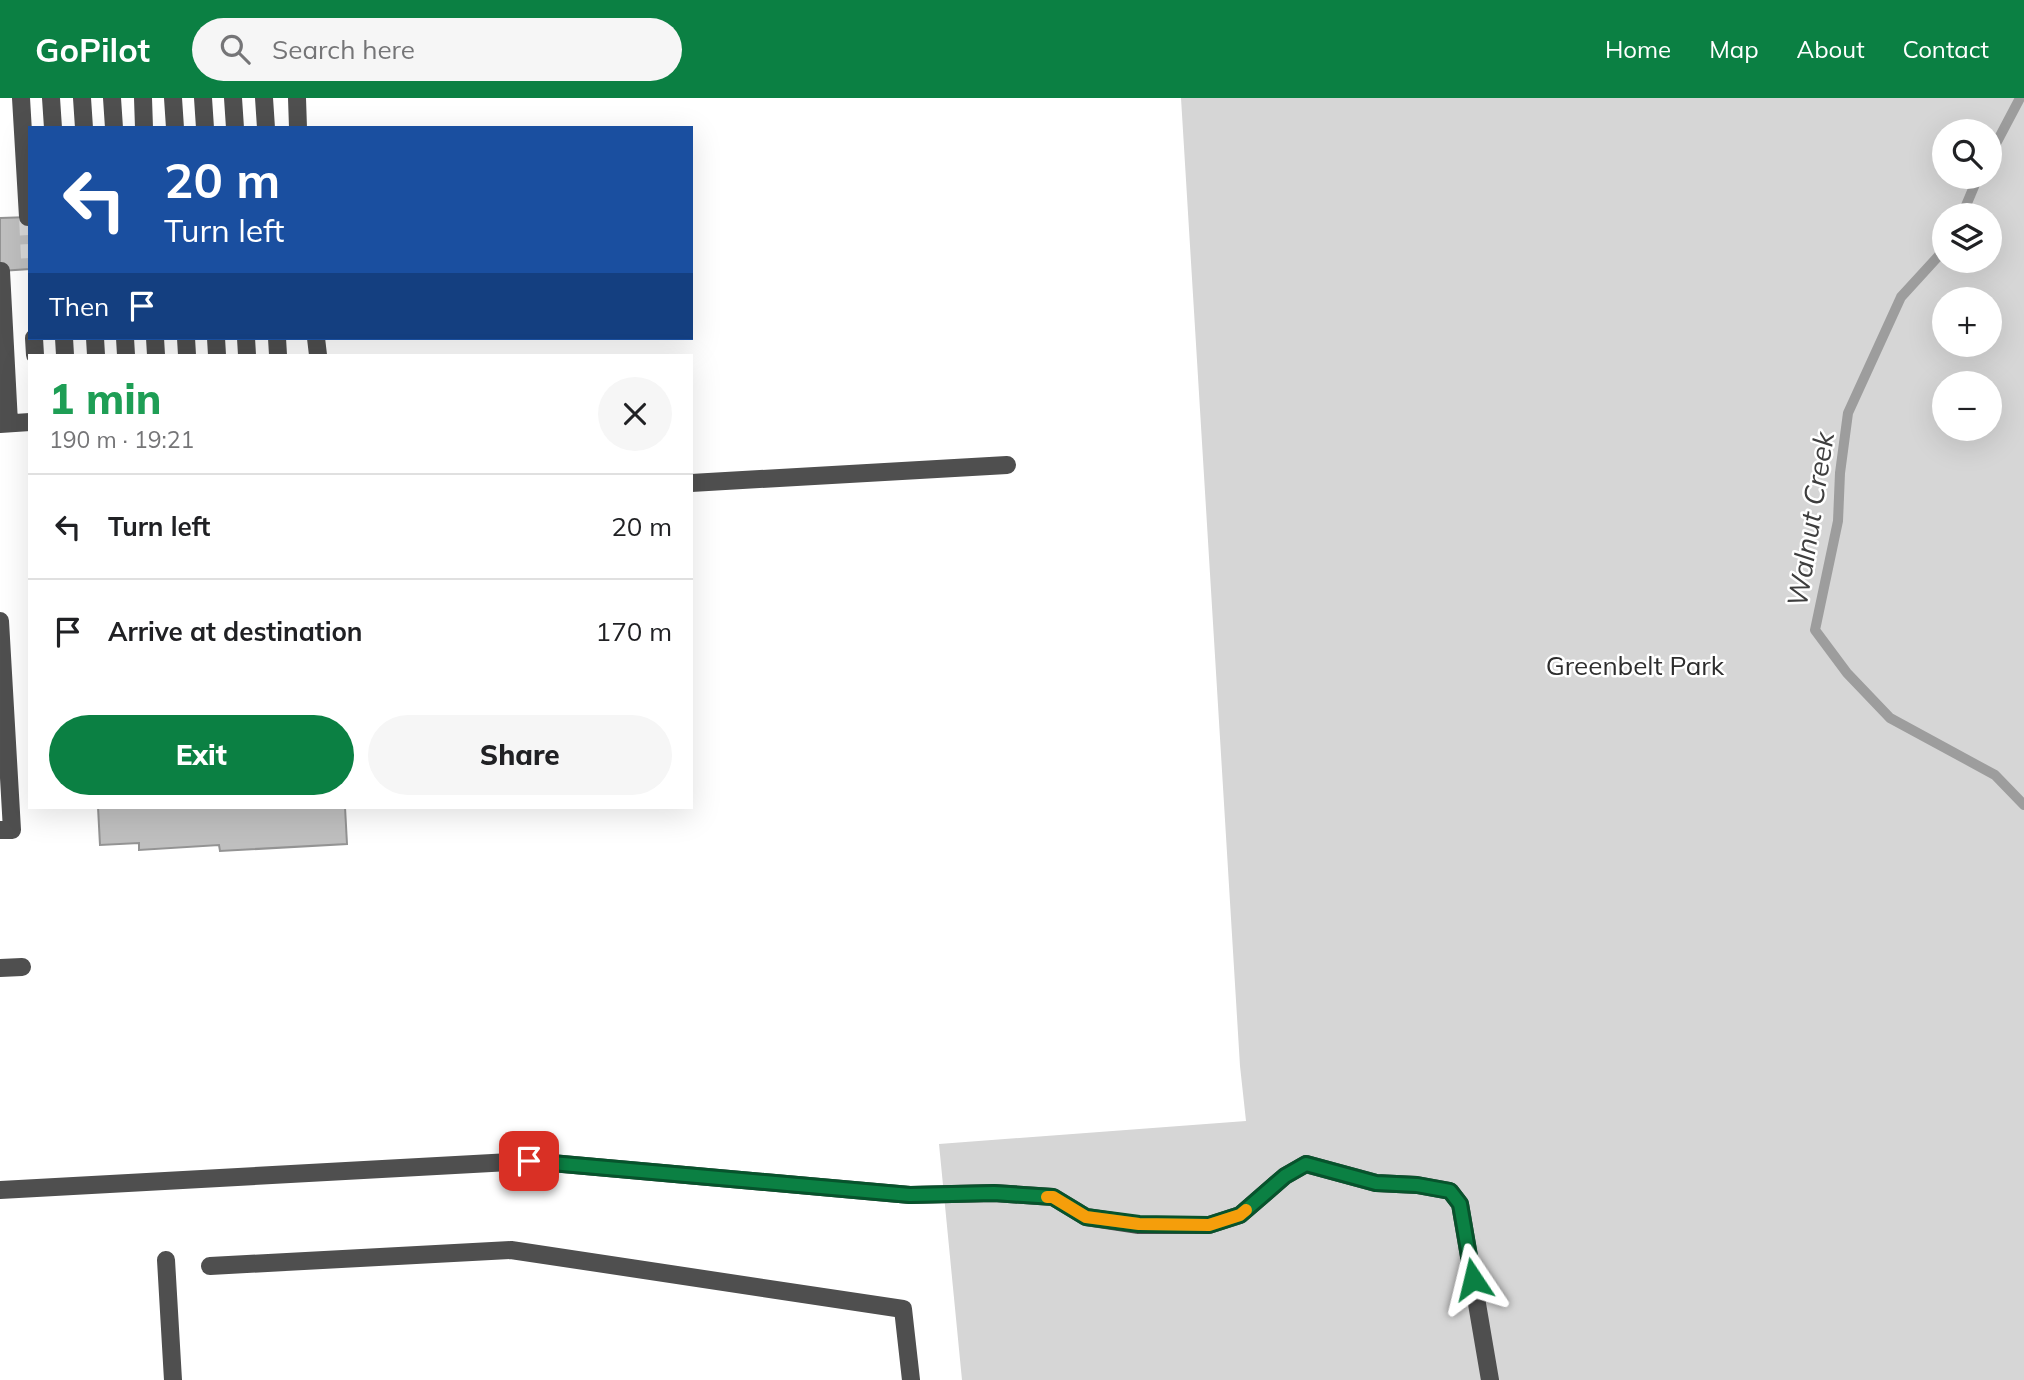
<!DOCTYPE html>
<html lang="en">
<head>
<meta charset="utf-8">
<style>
  :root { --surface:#fff; --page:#f6f6f6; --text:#202124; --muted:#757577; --line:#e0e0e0; --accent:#0b8043 }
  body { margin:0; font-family:Mulish,sans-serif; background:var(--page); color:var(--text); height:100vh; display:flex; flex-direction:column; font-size:26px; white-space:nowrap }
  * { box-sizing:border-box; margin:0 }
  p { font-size:23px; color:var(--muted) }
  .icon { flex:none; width:38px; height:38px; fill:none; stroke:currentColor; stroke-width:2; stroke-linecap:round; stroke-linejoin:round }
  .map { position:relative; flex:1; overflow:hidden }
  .sheet { position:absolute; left:28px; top:256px; width:665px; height:455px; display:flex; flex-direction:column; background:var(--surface); border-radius:0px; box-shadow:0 7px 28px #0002 }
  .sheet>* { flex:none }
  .guide { position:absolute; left:28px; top:28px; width:665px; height:214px; border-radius:0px; box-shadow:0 7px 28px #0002; background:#1a4fa0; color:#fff; overflow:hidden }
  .fabs { position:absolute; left:1932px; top:21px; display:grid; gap:14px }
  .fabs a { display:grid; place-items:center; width:70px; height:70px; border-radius:50%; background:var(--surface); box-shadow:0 7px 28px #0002; font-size:35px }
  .pin { position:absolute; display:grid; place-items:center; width:60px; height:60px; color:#fff; margin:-30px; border-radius:14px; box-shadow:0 4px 10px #0006 }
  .me { position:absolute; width:77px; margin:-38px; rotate:350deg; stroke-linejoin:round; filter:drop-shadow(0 0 5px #0008) }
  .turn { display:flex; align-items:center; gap:24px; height:147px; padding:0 21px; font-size:32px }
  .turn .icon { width:91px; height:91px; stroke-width:2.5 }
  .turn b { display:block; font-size:49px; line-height:60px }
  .then { display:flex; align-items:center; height:66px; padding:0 21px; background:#0003; gap:14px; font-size:26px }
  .round { display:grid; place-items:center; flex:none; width:74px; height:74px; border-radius:37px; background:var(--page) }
  .summary { display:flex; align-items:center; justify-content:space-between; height:119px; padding:0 21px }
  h1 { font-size:42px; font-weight:800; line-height:52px; color:#1e9e55 }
  .primary-button { display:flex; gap:14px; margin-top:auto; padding:14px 21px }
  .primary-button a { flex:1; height:80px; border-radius:42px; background:var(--accent); color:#fff; font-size:28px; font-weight:800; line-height:80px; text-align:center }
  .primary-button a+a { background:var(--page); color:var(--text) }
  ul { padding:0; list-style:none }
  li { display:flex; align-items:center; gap:21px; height:105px; padding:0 21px; border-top:2px solid var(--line) }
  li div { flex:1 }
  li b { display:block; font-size:26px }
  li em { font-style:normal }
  header { display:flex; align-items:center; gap:42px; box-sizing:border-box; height:98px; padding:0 35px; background:var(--accent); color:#fff }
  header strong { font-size:33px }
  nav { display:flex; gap:38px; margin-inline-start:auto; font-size:24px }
  .search { width:490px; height:63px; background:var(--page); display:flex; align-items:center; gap:18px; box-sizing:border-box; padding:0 24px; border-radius:38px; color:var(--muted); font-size:26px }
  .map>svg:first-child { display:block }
  .green { fill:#d6d6d6; fill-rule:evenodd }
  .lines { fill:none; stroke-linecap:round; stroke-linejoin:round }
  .stream { stroke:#9d9d9d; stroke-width:10 }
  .building { fill:#bfbfbf; stroke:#939393; stroke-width:2 }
  .minor-tunnel { stroke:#d9d9d9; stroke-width:18; stroke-dasharray:18 9; stroke-linecap:butt }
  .minor { stroke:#4f4f4f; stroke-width:18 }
  .route-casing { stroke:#07532c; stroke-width:18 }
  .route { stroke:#0b8043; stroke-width:12 }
  .slow { stroke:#f59e0b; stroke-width:12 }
  .labels { text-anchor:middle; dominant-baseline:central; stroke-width:5; stroke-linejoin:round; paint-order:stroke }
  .park-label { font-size:26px; fill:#2d2d2d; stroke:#fff }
  .water-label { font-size:28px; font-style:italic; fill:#3e3e3e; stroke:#fff }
</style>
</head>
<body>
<header>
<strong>GoPilot</strong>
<div class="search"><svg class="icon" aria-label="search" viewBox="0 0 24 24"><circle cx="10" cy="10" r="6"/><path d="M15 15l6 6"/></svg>Search here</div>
<nav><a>Home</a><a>Map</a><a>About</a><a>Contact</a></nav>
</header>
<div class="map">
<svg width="2024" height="1282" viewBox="0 0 2024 1282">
  <rect width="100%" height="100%" fill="#fff"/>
  <path class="green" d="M1181 0H2024V1282H962L939 1046 1246 1023 1240 968ZM1944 33H1990V79H1944ZM1944 117H1990V163H1944ZM1944 201H1990V247H1944ZM1944 285H1990V331H1944Z"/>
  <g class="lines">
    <path class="stream" d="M1990 57 2020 0
      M1962 117 1978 79
      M1944 152 1901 199 1848 315 1840 375 1838 423 1815 532 1847 575 1890 620 1995 677 2024 707"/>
  </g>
  <path class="building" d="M30 119V171L0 173V120Z
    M98 709H345L347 746 220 753 219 747 139 752V745L100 747Z"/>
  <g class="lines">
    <path class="minor-tunnel" d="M28 119 30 160"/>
    <path class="minor" d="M21 0 28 119
      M51 0 53 30
      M82 0 84 30
      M112 0 114 30
      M143 0 144 30
      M173 0 175 30
      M203 0 205 30
      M233 0 235 30
      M264 0 266 30
      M297 0 298 30
      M1 173 9 325
      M34 240 35 257
      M64 240 65 257
      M95 240 96 257
      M125 240 126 257
      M155 240 156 257
      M186 240 187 257
      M216 240 217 257
      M246 240 247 257
      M277 240 278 257
      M316 240 318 257
      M0 326 30 324
      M691 385 1007 367
      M0 523 12 732H0
      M0 870 22 869
      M0 1092 529 1063 910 1097 994 1095 1053 1099 1086 1119 1139 1127H1209L1240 1117 1285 1078 1306 1066 1376 1085 1417 1087 1450 1093 1460 1106 1490 1282
      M166 1162 173 1282
      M210 1168 511 1152 903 1211 911 1282"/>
  </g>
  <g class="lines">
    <g class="route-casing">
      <path id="route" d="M529 1063 910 1097 994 1095 1053 1099 1086 1119 1139 1126 1209 1127 1240 1117 1285 1078 1306 1066 1376 1085 1417 1087 1450 1093 1460 1106 1473 1181"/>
    </g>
    <use href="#route" class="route"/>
    <path class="slow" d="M1047 1099H1053L1086 1119 1139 1126 1209 1127 1240 1117 1246 1112"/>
  </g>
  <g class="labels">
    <g class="park-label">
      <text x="1635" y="567">Greenbelt Park</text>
    </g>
    <g class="water-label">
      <text transform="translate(1810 421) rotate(-81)">Walnut Creek</text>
    </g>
  </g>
</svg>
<div class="fabs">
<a><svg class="icon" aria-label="search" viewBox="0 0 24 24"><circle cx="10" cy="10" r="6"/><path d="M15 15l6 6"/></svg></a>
<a><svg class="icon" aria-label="layers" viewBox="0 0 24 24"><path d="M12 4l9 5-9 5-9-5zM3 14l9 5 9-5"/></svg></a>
<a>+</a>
<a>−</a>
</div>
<div class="pin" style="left:529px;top:1063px;background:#d93025"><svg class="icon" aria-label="arrive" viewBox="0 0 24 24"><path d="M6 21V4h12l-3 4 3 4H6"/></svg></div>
<svg class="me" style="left:1473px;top:1181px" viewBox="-20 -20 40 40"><path d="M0-17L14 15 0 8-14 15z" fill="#0b8043" stroke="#fff" stroke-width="4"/></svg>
<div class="guide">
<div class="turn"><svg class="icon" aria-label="left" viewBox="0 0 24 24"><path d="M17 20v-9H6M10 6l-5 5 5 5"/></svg><div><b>20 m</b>Turn left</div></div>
<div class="then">Then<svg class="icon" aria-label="arrive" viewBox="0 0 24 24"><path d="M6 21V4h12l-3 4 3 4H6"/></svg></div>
</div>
<section class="sheet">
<div class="summary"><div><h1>1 min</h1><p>190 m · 19:21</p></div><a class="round"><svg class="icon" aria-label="close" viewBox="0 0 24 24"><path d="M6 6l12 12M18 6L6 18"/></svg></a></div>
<ul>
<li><svg class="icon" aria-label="left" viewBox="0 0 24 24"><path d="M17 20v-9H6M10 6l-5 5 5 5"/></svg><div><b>Turn left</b></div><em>20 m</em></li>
<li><svg class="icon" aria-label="arrive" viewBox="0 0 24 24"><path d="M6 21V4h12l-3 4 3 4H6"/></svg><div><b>Arrive at destination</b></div><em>170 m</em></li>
</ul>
<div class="primary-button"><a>Exit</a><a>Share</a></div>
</section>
</div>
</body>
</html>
